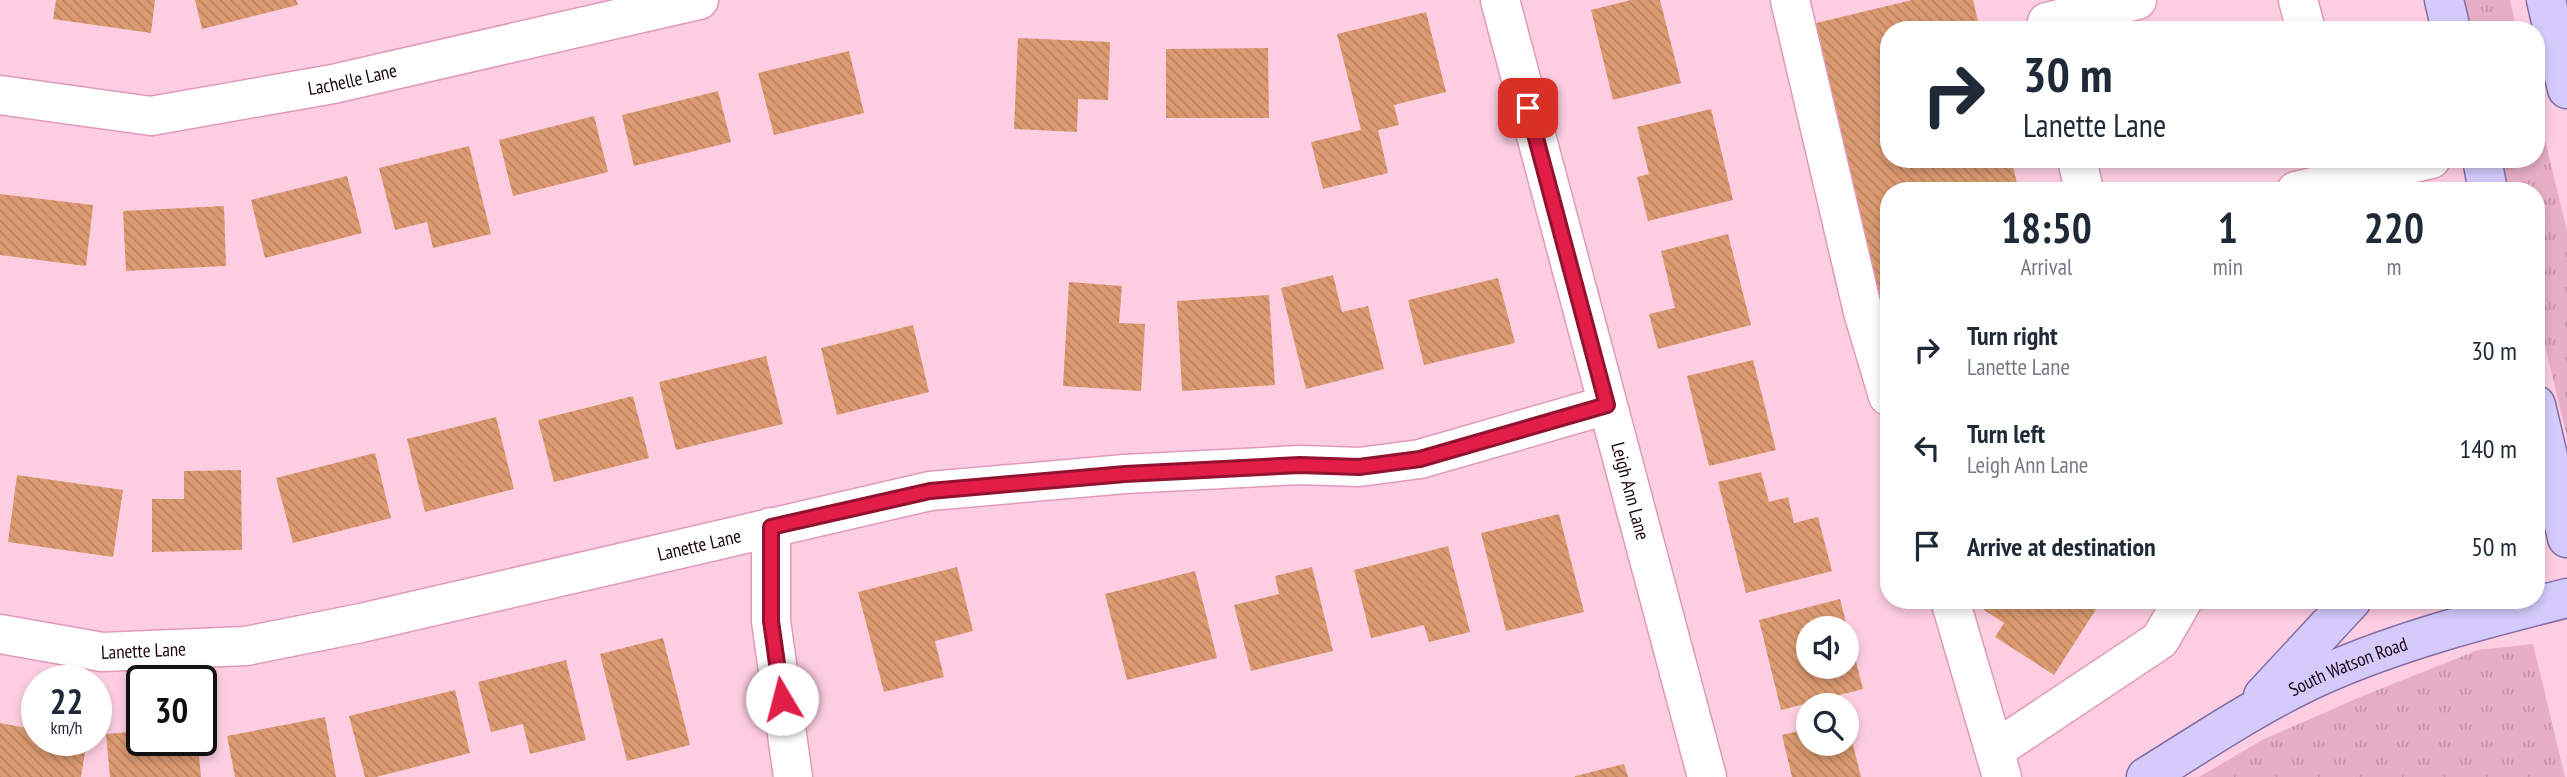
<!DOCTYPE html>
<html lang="en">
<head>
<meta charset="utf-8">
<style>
  :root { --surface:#fff; --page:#f6f6f7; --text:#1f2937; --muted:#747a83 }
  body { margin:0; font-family:"PT Sans Narrow",sans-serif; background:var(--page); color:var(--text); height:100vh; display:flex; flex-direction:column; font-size:26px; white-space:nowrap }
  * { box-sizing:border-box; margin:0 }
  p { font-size:23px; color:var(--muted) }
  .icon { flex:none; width:38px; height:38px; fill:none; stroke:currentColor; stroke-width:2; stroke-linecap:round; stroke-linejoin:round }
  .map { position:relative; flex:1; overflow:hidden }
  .panel { position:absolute; left:1880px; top:182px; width:665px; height:427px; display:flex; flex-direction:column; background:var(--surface); border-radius:28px; box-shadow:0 4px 10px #0003 }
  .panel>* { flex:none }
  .hud { position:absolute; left:1880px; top:21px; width:665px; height:147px; border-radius:28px; box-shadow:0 4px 10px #0003; background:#fff; color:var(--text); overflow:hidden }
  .tools { position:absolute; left:1796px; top:616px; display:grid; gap:14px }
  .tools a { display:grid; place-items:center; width:63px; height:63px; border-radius:50%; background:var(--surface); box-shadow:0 4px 10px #0003; font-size:35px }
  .speed { position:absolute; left:21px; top:665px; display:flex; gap:14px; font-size:35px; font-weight:700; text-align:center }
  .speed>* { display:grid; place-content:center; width:91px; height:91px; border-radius:50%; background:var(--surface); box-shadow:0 4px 10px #0003; line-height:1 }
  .speed small { font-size:18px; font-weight:400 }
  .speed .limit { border:4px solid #111; border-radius:10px; background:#fff; color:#111 }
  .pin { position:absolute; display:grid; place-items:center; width:60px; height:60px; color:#fff; margin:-30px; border-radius:14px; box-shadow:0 4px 10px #0006 }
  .me { position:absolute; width:77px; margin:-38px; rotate:352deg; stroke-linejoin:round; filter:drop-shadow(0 0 5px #0008) }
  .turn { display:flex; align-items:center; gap:24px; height:147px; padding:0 28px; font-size:32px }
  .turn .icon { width:91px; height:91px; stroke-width:2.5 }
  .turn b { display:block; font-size:49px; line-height:60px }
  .eta { display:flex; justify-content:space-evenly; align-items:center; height:119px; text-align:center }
  .eta b { font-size:42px; font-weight:600; line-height:49px }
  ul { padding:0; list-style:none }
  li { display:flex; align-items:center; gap:21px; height:98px; padding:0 28px }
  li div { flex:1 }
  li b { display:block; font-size:26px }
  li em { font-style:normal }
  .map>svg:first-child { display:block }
  .grass { fill:url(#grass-tufts) }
  .building { fill:url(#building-back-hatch); fill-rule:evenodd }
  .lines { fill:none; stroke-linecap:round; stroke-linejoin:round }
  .minor-casing { stroke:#e299b8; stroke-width:41 }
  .major-casing { stroke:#826fa7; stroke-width:41 }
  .minor { stroke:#fff; stroke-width:38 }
  .major { stroke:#d4cbfb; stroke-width:38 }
  .route-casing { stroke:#92132f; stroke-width:18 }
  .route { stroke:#e11d48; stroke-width:12 }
  .labels { text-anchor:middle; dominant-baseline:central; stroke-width:7; stroke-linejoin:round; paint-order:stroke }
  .street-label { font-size:19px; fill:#1d0410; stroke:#fdcee1 }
</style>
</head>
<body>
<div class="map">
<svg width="2567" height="777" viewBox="0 0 2567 777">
  <defs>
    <pattern id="grass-tufts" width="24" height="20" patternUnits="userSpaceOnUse" patternTransform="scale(1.75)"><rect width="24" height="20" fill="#e7aec5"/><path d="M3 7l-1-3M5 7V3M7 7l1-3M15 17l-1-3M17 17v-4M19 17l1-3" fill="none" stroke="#c694a8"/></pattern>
    <pattern id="building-back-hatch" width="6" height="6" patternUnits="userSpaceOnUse" patternTransform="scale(1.75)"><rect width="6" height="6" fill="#db9a71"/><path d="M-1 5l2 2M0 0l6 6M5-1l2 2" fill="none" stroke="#bc8361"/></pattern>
  </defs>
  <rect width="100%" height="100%" fill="#fdcee1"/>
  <path class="grass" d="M2461 0H2510L2517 30H2468Z
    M2536 103 2567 231V437L2536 309V191H2507L2499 159H2536Z
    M2533 644 2565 777H2199L2264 739 2365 695 2478 650Z"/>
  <path class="building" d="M56 0H155L151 33 53 19Z
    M195 0H296L298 5 202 29Z
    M1631 0H1660L1681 83 1613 100 1591 10Z
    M1912 0H1973L1980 30H1888V159H2011L2019 191H1888V317L1878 310 1808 25Z
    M1426 12 1446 92 1394 105 1399 125 1378 130 1388 173 1323 189 1311 142 1361 130 1337 34Z
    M1018 38 1110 42 1108 100 1078 99 1077 132 1014 129Z
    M1268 48 1269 118H1166V49Z
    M849 51 864 113 774 135 758 73Z
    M718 91 731 142 634 166 622 115Z
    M1711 109 1733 200 1648 221 1637 177 1649 174 1637 127Z
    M594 116 608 172 513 196 499 140Z
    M469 146 491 234 433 248 427 222 395 230 379 168Z
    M347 176 362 233 265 258 251 200Z
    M0 194 93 205 86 266 0 255Z
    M224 206 226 266 126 271 123 211Z
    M1728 234 1751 325 1658 349 1649 314 1675 308 1661 251Z
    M1333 275 1342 312 1368 306 1384 369 1306 389 1281 288Z
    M1498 278 1515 343 1424 365 1408 300Z
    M1069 282 1122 286 1119 323 1145 324 1141 391 1063 386Z
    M1269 295 1275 385 1182 391 1177 301Z
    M913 325 929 392 837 415 821 348Z
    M766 356 783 424 676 450 659 382Z
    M1753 360 1776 450 1709 466 1687 376Z
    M633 396 649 458 554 482 538 420Z
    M496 417 514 489 425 512 407 439Z
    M375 453 391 518 293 543 276 478Z
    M241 470 242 550 152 552V499H184V471Z
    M1761 472 1769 502 1788 497 1794 523 1818 517 1832 571 1746 593 1718 482Z
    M17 475 123 490 113 557 8 542Z
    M1559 514 1584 612 1506 631 1481 533Z
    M1448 546 1470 632 1429 642 1424 625 1371 638 1354 570Z
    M957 567 973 631 935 641 944 677 884 692 858 592Z
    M1312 567 1333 651 1251 671 1234 605 1279 594 1275 576Z
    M1195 571 1217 658 1127 680 1105 594Z
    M1840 599 1863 689 1781 710 1759 620ZM1808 628H1846V667H1808Z
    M1969 600H2102L2054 675 1995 637 2004 623Z
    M663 638 690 745 627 761 600 654Z
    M566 660 586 740 530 754 523 724 491 732 478 682Z
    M455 690 470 753 376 777H365L349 716Z
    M325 717 336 777H235L227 736Z
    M1847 720 1861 777H1792L1782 735 1808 729V744H1846Z
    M0 723 37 730V740H87L81 777H0Z
    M142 731V740H151L152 749 198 745 201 777H110L106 734Z
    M1624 764 1628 777H1575V776Z"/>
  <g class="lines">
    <g class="minor-casing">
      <g id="minor">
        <path id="s1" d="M1500 0 1707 777"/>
        <path d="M1790 0 1863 312 1888 396"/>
        <path d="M2298 0 2306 30"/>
        <path d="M2048 30 2047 22 2137 0"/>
        <path id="s2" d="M0 95 151 116 333 84 699 0"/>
        <path d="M2077 159 2084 191"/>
        <path d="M2296 191 2431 159"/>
        <path d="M771 527V621L793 777"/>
        <path d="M1950 600 2002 777"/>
        <path id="s3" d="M0 634 102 652 246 646 361 623 930 491 1125 474 1300 465 1359 467 1420 459 1607 405"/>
        <path d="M1995 750 2160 640 2183 600"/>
      </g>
    </g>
    <g class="major-casing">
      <g id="major">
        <path d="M2444 0 2451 30"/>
        <path d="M2546 0 2567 89"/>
        <path d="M2482 159 2488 191"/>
        <path d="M2536 405 2567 538"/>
        <path d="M2263 696 2352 600"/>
        <path id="s4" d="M2146 777C2204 741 2260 703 2322 675 2401 640 2484 619 2567 598"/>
      </g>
    </g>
    <use href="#minor" class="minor"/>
    <use href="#major" class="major"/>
  </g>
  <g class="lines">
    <g class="route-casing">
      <path id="route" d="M782 699 771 621V527L930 491 1125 474 1300 465 1359 467 1420 459 1607 405 1528 108"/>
    </g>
    <use href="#route" class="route"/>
  </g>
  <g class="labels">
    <g class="street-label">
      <text stroke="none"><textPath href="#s2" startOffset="357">Lachelle Lane</textPath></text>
      <text stroke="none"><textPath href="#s1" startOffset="508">Leigh Ann Lane</textPath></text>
      <text stroke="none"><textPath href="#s3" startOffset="712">Lanette Lane</textPath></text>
      <text stroke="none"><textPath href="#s3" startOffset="145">Lanette Lane</textPath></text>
      <text stroke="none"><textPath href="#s4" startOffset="231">South Watson Road</textPath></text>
    </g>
  </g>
</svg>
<div class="tools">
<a><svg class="icon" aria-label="sound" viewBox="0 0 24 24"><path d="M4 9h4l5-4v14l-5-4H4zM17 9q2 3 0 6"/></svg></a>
<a><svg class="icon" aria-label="search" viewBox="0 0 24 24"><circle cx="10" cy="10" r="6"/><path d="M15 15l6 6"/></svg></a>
</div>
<div class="speed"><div>22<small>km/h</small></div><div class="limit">30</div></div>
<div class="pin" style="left:1528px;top:108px;background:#d93025"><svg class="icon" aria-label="arrive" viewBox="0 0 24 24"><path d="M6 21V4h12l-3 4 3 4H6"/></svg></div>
<svg class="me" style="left:782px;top:699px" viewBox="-20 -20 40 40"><circle r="19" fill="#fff"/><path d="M0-13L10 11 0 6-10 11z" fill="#e11d48"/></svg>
<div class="hud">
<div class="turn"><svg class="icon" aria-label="right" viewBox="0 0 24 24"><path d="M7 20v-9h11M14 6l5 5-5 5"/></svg><div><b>30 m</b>Lanette Lane</div></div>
</div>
<section class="panel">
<div class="eta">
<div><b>18:50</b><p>Arrival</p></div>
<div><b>1</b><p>min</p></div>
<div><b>220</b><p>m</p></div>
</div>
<ul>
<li><svg class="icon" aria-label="right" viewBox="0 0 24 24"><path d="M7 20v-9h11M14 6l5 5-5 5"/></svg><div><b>Turn right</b><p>Lanette Lane</p></div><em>30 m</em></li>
<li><svg class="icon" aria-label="left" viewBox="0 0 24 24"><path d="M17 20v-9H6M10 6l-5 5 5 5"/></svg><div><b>Turn left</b><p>Leigh Ann Lane</p></div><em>140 m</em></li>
<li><svg class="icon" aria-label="arrive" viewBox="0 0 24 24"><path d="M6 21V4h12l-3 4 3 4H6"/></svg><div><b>Arrive at destination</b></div><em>50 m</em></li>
</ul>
</section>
</div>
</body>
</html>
